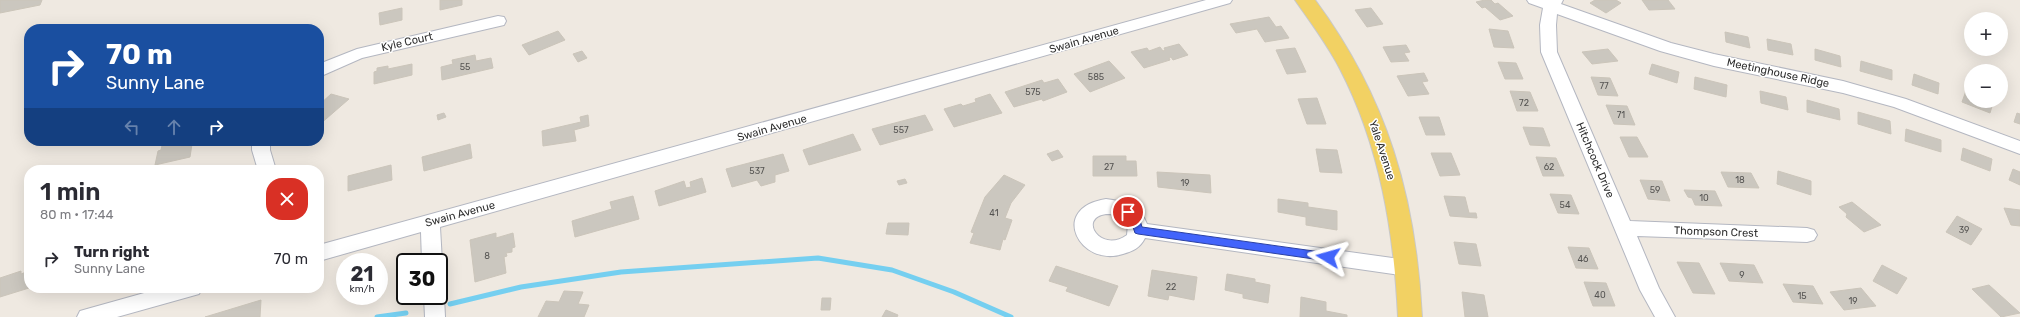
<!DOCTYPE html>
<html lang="en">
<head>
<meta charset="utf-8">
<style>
  :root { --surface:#fff; --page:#f2f2f3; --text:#2b2b33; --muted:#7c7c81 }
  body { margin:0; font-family:Rubik,sans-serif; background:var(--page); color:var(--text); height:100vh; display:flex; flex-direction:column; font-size:15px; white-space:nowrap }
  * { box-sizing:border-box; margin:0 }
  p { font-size:13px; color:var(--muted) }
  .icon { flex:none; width:22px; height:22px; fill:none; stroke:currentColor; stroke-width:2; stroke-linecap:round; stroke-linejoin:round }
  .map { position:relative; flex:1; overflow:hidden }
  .sheet { position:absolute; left:24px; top:165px; width:300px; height:128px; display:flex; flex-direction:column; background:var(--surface); border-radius:16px; box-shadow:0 4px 16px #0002 }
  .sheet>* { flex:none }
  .top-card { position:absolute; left:24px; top:24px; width:300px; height:122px; border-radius:16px; box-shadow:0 4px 16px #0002; background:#1a4fa0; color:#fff; overflow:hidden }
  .tools { position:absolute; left:1964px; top:12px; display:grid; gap:8px }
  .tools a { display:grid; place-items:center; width:44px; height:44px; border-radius:50%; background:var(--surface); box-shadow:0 4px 16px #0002; font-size:20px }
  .speed { position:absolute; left:336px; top:253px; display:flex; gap:8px; font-size:20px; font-weight:700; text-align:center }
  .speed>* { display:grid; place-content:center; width:52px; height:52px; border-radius:50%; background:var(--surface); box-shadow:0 4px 16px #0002; line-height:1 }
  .speed small { font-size:10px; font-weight:400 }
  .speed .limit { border:2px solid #111; border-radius:6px; background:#fff; color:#111 }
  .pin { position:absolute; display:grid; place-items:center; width:34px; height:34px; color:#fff; margin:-17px; border:2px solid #fff; border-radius:50%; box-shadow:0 1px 4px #0007 }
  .me { position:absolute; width:44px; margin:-22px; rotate:278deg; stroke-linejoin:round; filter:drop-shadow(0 0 3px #0008) }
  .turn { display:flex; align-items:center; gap:14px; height:84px; padding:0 16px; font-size:18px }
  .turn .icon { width:52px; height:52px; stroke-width:2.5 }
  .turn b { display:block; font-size:28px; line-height:34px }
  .lanes { display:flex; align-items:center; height:38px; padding:0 16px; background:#0003; justify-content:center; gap:20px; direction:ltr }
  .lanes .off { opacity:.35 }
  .round { display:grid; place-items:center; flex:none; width:42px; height:42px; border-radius:16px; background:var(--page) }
  .summary { display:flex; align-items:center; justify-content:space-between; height:68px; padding:0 16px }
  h1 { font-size:24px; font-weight:600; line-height:30px }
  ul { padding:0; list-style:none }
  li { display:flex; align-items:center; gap:12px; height:52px; padding:0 16px }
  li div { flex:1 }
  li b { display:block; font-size:15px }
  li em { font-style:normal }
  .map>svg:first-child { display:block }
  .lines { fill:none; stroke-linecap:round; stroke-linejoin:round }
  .stream { stroke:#75cff0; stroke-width:5 }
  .building { fill:#cbc7bf; stroke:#cbc5ba }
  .minor-casing { stroke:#b4b7c1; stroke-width:2 }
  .major-casing { stroke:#c9c9c9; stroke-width:2 }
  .minor { fill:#fff; fill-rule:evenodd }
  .major { fill:#f2d163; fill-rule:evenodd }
  .route { fill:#4264fb; stroke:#2b41a3 }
  .labels { text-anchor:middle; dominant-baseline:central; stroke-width:3; stroke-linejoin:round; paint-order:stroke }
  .number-label { font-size:9px; fill:#555452 }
  .street-label { font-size:11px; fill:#2e2e2e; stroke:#fff }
</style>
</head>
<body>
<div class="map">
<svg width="2020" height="317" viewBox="0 0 2020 317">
  <rect width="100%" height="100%" fill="#efe9e1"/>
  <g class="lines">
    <path class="stream" d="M450 304 521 287 621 272 818 258 892 270 954 292 1011 317
      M377 317 406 313"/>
  </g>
  <path class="building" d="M0 0H42L40 5 0 13Z
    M440 0H462V5L440 10Z
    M1485 0H1491L1495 4 1498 3 1513 16 1500 20 1485 7 1482 8 1476 2Z
    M1595 0H1616L1621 3 1606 13 1590 3Z
    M1642 0H1668L1675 9 1649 10Z
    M402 8V20L380 25 379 13Z
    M1371 8 1383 24 1367 27 1355 10Z
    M1269 17 1276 27 1281 26 1289 38 1265 42 1257 29 1236 33 1230 24Z
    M1489 29 1508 31 1514 48 1494 47Z
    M558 31 565 40 529 55 522 45Z
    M1725 32 1748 37 1750 48 1726 42Z
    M1767 39 1791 44 1793 55 1768 50Z
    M1179 44 1188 55 1173 60 1171 57 1169 58 1170 60 1144 68 1131 52 1147 48 1149 51 1160 47 1163 51 1165 50 1164 48Z
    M1406 45 1410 52 1404 53 1409 61 1391 62 1383 47Z
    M1295 48 1306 72 1287 74 1276 50Z
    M1608 49 1618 61 1592 64 1582 52Z
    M1815 49 1840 56 1841 67 1815 60Z
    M582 51 587 58 578 62 573 54Z
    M475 55 476 61 491 58 493 68 442 80 441 67 453 64 452 60Z
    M1109 61 1125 78 1090 92 1074 74Z
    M1861 61 1892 70V80L1860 71Z
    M1498 62 1516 63 1523 79H1505Z
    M412 64V75L374 84V72L377 71V68L388 66V69Z
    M1652 64 1679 72 1677 83 1649 74Z
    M1424 73 1428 81 1422 82 1429 94 1408 96 1397 76Z
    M1914 74 1939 83 1938 94 1912 85Z
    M1591 77 1610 78 1618 96 1598 95Z
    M1695 77 1727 85 1726 97 1694 89Z
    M1058 79 1067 92 1043 101 1042 99 1014 107 1005 92 1042 80 1044 83Z
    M1967 88 1971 89V101H1988L1993 103 1990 113 1962 102Z
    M1510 91 1530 92 1538 111H1517Z
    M1760 91 1786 97 1788 110 1761 103Z
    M331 94 349 99 319 125V105Z
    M990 94 1002 113 954 127 944 109 961 104 963 106 976 102 975 99Z
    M1317 98 1326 124H1307L1298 99Z
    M1807 100 1839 109 1840 120 1807 112Z
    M1606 105 1627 106 1635 125 1614 124Z
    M1858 112 1890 121 1891 134 1858 124Z
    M444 113 446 117 438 120 437 115Z
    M2017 113 2020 114V124L2014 122Z
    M588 115 589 126 574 130 576 141 543 146 542 131 581 122 580 117Z
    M925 115 933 130 880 145 872 129Z
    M1419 117H1439L1445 135H1426Z
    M1523 127 1543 128 1550 146 1530 145Z
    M1906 129 1941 140V152L1905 141Z
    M853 134 861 150 809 165 803 150Z
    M1620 137H1637L1648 157H1629Z
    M163 141H182L181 146 192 144 190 157 155 165 158 151 161 150Z
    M470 144 472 158 424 171 422 157Z
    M1963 148 1992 159 1990 171 1961 160Z
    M1316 149 1337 150 1342 173 1320 172Z
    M1058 150 1063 157 1052 161 1047 154Z
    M1431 153H1451L1460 175 1440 176Z
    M783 154 789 171 775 175V182L761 186 757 180 732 187 726 169Z
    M1093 156H1126V161H1136L1137 176H1093Z
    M1536 157 1556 158 1564 176H1543Z
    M391 165 392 180 348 191V176Z
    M2013 169 2020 172V185L2009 180Z
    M1778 171 1811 181V195L1777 184Z
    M1157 172 1210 175 1211 193 1158 187Z
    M1721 172 1751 173 1759 188 1728 187Z
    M1004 175 1025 185 1011 203 1005 218 1012 220 1005 240 1003 239 1000 250 970 243 974 233 971 232 985 197Z
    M702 178 706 192 659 206 655 191 684 181 686 188 691 187 690 182Z
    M905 179 907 183 899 185 897 181Z
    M1640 180 1662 181 1670 201 1648 199Z
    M1684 190 1715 191 1722 206 1695 205 1692 198 1688 197Z
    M1550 194 1571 195 1579 214 1558 213Z
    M633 196 639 219 575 237 572 221 612 209 610 202Z
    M1444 196 1465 197 1469 213H1476L1477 218 1450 216Z
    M1278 199 1308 203V207L1337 211V230L1306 225V217L1278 212Z
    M1852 202 1881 225 1864 232 1846 217 1847 214 1839 207Z
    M2004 208 2020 210V226L2011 225Z
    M1957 216 1982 229 1971 245 1946 232Z
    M888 223H909L908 235 886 234Z
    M496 233V238L513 233 515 247 512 248V252L506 253 507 256 504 257 506 273 475 282 470 240Z
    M1454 242 1476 244 1481 266 1459 264Z
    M1568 247 1589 248 1598 269 1576 268Z
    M1677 262 1699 263 1715 294 1693 293Z
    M1720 263 1754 265 1763 283 1729 281Z
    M1882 265 1907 278 1897 294 1873 281Z
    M1056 266 1118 286 1109 306 1066 291 1068 287 1049 281Z
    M1152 270 1197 277 1194 300 1169 295 1168 300 1148 296Z
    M21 271V274L29 271V288L0 297V278Z
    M1227 274 1255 279V282L1270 285 1268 303 1243 298V294L1225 290Z
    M1584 282 1606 283 1615 306H1593Z
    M1783 284 1813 286 1823 304 1793 302Z
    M1989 285 2020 313 2001 317 1972 289Z
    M1861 288 1876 306 1844 310 1830 292Z
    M564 291 583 292 578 304 589 305 584 317H538L546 301 559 302Z
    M1462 292 1484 295 1488 317H1465Z
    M1301 297 1326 302V311L1347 315V317H1300Z
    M822 298H831L830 310H821Z
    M261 300 260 317H205Z
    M886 310 898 315 897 317H882Z"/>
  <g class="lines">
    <g class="minor-casing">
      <path id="minor" d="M1206 0H1232L1230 3 440 227 442 262 439 267V262H422L421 232 319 261V245Z
        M1527 0H1563L1561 4 1671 43 1714 54 1843 81 1906 99 2020 141V154L1894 107 1843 93 1714 66 1660 51 1557 14 1556 25 1557 52 1630 221 1807 228 1814 230 1817 235 1814 240 1807 242 1637 236 1659 288 1675 317H1655L1640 290 1541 52 1540 25 1543 8 1529 3Z
        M498 16 504 17 506 21 504 25 362 58 319 77V64L357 49Z
        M252 141H270V150L276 170H258L252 150Z
        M1106 199C1123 201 1140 206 1147 224L1407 260 1414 262 1417 268 1414 274 1407 276 1145 238C1140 248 1133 251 1123 254 1080 268 1048 208 1106 199ZM1106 214C1115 214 1122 216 1128 224L1127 235C1101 254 1077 218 1106 214Z
        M162 288H202L199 294 117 317H77L80 311 87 309Z
        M439 289 444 296 445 317H425L424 296H439Z"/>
    </g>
    <g class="major-casing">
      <path id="major" d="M1295 0H1315C1387 97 1416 197 1422 317H1398C1394 232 1380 146 1340 69 1327 44 1311 23 1295 0Z"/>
    </g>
    <use href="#minor" class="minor"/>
    <use href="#major" class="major"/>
  </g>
  <path class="route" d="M1128 208 1139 217 1142 227 1328 253 1333 257 1328 261 1138 234 1135 233 1131 221 1123 212Z"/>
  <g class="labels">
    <g class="number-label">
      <text x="465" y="67">55</text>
      <text x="1096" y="77">585</text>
      <text x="1604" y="86">77</text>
      <text x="1033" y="92">575</text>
      <text x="1524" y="103">72</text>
      <text x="1621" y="115">71</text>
      <text x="901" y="130">557</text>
      <text x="1109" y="167">27</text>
      <text x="1549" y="167">62</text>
      <text x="757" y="171">537</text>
      <text x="1740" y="180">18</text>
      <text x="1185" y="183">19</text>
      <text x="1655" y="190">59</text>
      <text x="1704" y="198">10</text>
      <text x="1565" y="205">54</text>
      <text x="994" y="213">41</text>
      <text x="1964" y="230">39</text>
      <text x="487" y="256">8</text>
      <text x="1583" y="259">46</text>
      <text x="1742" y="275">9</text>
      <text x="1171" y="287">22</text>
      <text x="1600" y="295">40</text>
      <text x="1802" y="296">15</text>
      <text x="1853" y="301">19</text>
    </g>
    <g class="street-label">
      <text transform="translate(1084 40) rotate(-16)">Swain Avenue</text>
      <text transform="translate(407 42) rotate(-13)">Kyle Court</text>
      <text transform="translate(1778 73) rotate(12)">Meetinghouse Ridge</text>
      <text transform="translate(772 128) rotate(-16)">Swain Avenue</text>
      <text transform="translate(1382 150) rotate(72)">Yale Avenue</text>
      <text transform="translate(1595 160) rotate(67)">Hitchcock Drive</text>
      <text transform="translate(460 214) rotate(-15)">Swain Avenue</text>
      <text transform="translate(1716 232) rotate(2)">Thompson Crest</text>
    </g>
  </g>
</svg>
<div class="tools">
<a>+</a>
<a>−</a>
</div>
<div class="speed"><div>21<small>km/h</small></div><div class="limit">30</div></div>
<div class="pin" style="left:1128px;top:212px;background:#d93025"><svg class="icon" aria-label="arrive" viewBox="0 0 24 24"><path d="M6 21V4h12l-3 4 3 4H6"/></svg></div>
<svg class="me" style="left:1328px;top:257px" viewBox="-20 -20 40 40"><path d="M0-17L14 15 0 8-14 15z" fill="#4264fb" stroke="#fff" stroke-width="4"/></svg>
<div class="top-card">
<div class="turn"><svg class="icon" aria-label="right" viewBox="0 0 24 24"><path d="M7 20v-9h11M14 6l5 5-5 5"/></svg><div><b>70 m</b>Sunny Lane</div></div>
<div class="lanes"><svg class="icon off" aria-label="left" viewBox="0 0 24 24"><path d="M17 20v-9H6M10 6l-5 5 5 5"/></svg><svg class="icon off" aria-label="ahead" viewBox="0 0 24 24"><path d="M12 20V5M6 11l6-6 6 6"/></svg><svg class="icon" aria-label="right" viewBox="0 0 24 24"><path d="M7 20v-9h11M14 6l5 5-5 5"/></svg></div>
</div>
<section class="sheet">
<div class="summary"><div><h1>1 min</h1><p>80 m · 17:44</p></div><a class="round" style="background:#d93025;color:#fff"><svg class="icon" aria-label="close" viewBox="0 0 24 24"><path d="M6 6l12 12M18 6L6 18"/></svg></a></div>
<ul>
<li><svg class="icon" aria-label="right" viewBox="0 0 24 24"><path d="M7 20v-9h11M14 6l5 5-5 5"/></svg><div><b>Turn right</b><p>Sunny Lane</p></div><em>70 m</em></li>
</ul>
</section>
</div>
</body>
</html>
